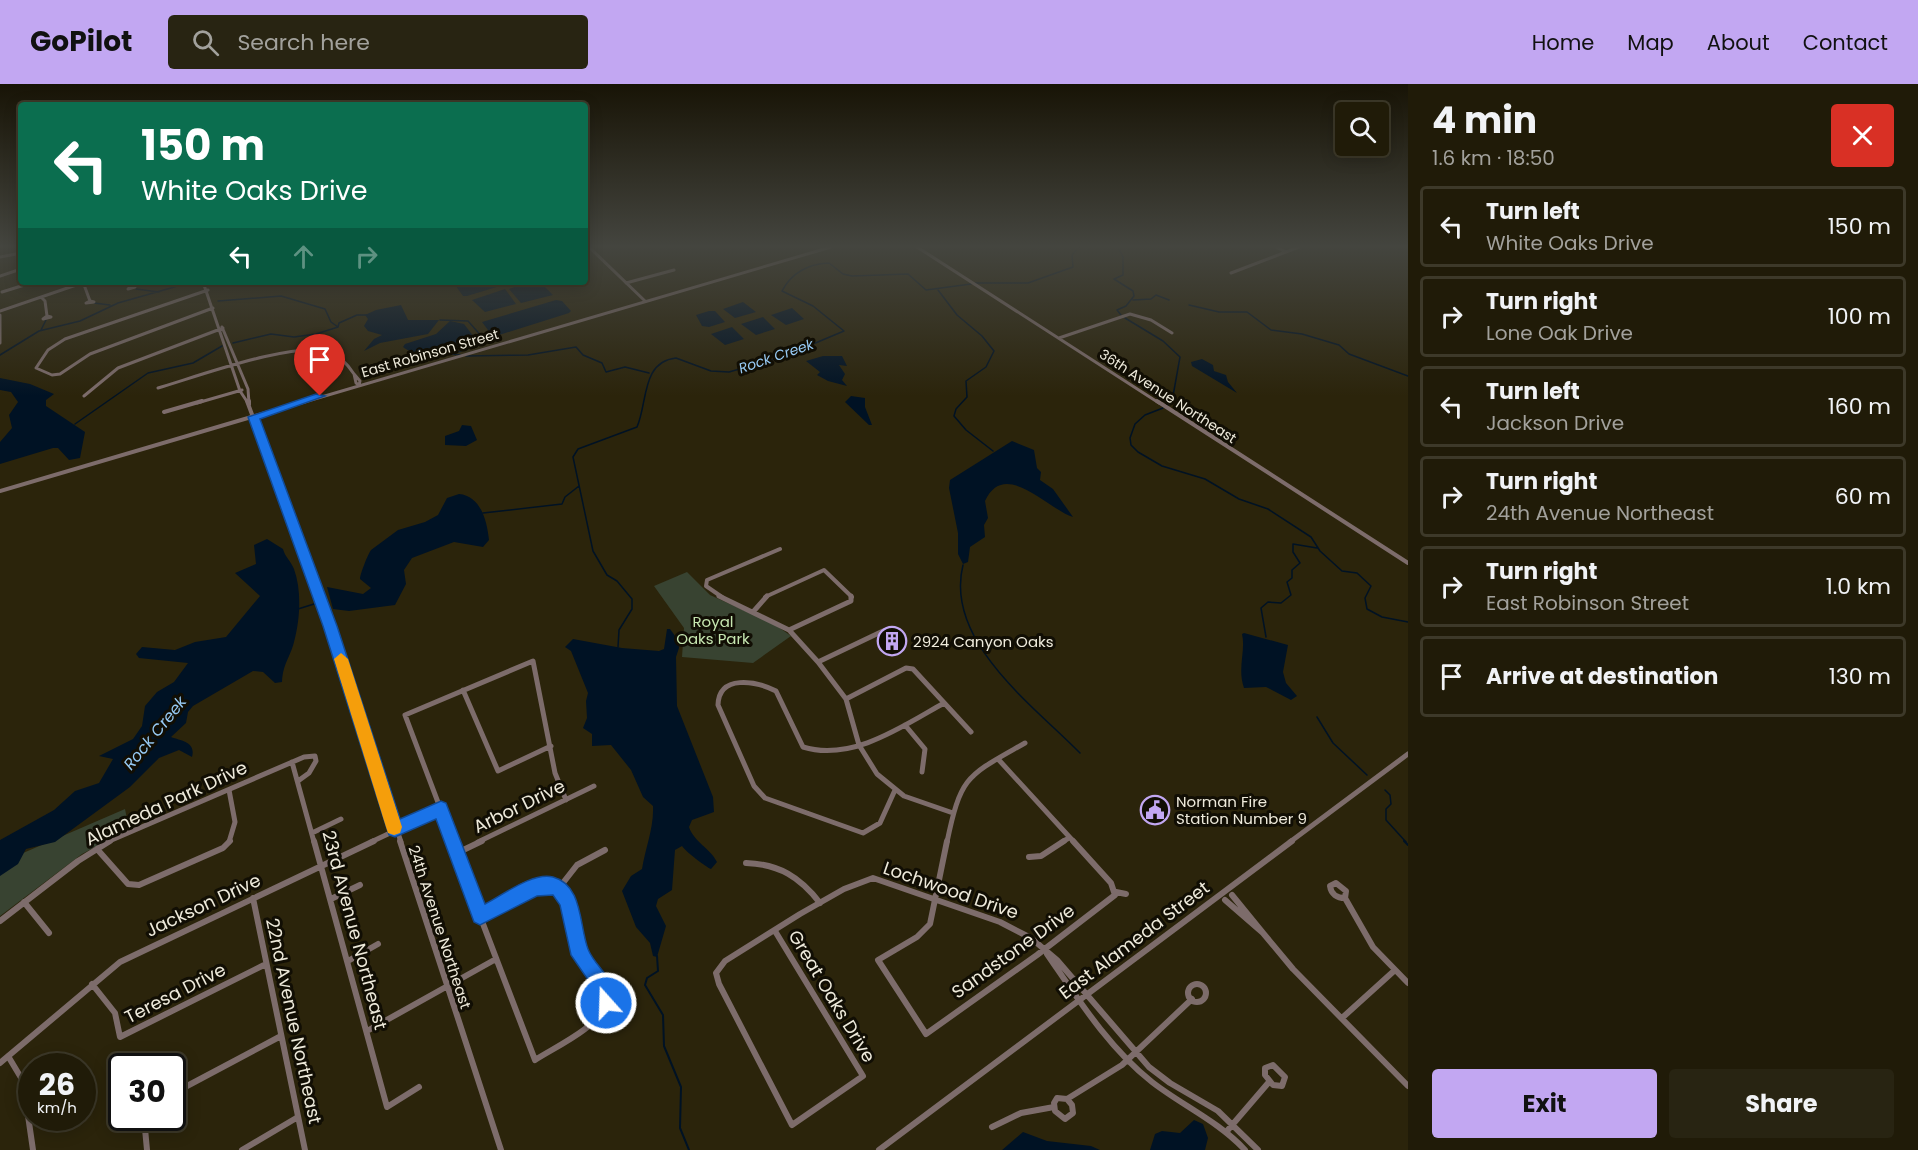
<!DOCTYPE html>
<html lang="en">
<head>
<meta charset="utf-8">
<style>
  :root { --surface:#201b08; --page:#282412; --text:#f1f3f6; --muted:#a2a19c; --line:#3d3929; --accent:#c2a7f2 }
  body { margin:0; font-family:Poppins,sans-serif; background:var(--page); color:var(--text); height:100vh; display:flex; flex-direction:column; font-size:22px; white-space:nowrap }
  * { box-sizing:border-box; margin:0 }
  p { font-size:20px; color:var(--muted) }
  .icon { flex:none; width:33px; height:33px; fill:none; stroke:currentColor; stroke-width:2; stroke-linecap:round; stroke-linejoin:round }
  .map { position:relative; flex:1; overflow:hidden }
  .drawer { display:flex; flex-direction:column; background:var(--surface); width:510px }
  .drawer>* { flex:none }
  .hud { position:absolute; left:18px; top:18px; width:570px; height:183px; border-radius:6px; box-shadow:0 3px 15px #0003,0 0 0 2px var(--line); background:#0b6e4f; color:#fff; overflow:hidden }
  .fabs { position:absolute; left:1335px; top:18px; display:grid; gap:12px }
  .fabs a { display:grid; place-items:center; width:54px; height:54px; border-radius:6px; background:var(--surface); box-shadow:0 3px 15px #0003,0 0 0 2px var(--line); font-size:30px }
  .speed { position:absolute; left:18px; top:969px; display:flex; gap:12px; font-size:30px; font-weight:700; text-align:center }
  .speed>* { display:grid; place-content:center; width:78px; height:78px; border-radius:50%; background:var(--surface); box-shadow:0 3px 15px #0003,0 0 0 2px var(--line); line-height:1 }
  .speed small { font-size:15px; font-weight:400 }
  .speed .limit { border:3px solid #111; border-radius:9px; background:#fff; color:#111 }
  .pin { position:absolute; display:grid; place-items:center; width:51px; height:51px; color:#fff; margin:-62px -26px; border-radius:50% 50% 50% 0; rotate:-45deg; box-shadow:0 0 6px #0007 }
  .pin .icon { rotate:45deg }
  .me { position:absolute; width:66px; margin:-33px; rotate:340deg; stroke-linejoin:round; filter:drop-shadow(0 0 4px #0008) }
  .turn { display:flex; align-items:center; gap:21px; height:126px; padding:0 24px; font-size:27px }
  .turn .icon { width:78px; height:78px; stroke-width:2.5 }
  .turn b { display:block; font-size:42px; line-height:51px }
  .lanes { display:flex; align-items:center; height:57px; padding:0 24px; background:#0003; justify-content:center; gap:30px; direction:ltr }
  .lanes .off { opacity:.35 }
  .round { display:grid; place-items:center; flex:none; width:63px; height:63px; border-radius:6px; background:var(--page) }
  .headline { display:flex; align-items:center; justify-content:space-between; height:102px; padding:0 24px }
  h1 { font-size:36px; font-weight:700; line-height:45px }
  .button { display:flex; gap:12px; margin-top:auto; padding:12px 24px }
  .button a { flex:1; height:69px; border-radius:6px; background:var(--accent); color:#111; font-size:24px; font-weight:700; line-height:69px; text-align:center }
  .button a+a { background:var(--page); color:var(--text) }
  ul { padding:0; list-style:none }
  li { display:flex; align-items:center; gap:18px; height:81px; margin:0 12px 9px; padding:0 12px; border:3px solid var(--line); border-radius:6px }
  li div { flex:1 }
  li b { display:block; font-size:22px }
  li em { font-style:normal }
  header { display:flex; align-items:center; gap:36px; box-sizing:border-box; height:84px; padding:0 30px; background:var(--accent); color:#111 }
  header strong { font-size:28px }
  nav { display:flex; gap:33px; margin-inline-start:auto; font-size:21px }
  .search { width:420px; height:54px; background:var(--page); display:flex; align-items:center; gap:15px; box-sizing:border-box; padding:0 21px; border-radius:6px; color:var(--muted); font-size:22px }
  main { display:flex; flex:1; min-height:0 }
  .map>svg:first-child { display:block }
  .green { fill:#384331 }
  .water { fill:#001224 }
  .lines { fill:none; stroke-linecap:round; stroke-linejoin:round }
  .stream-far1 { stroke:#001224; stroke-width:1.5 }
  .stream { stroke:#001224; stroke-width:2 }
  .minor-far3 { stroke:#7d6c6b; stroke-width:3 }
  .minor-far2 { stroke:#7d6c6b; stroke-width:4 }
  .minor-far1 { stroke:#7d6c6b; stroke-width:5 }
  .minor { stroke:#7d6c6b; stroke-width:6 }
  .route { fill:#1a73e8; stroke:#114b97; stroke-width:1.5 }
  .slow { fill:#f59e0b }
  .labels { text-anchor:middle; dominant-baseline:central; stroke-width:6; stroke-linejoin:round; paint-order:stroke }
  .far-street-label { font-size:14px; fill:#eeeadb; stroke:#110e04 }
  .far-water-label { font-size:14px; font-style:italic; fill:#97caf4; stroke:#110e04 }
  .park-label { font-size:15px; fill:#c6e6b0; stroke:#110e04 }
  .poi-label { font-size:15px; fill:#eeeadb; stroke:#110e04; text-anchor:start }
  .street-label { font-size:15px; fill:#eeeadb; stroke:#110e04 }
  .water-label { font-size:16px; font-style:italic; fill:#97caf4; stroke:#110e04 }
  .near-street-label { font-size:18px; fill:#eeeadb; stroke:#110e04 }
</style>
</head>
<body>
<header>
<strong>GoPilot</strong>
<div class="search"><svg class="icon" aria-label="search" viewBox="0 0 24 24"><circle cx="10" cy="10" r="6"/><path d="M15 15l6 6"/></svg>Search here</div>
<nav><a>Home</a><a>Map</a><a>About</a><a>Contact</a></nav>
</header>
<main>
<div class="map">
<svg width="1408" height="1066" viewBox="0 0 1408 1066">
  <rect width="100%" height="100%" fill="#2b240b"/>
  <path class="green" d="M687 488 710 511 774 540 791 552 753 579 682 573 684 544 654 502Z
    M125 725 129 745 82 770 0 832V779Z"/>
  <path class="water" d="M453 198H513L467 212H463Z
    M528 198H540L553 211 521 219 509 205Z
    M505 205 516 220 485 228 472 216Z
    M556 216 562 217 571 227 569 229 496 252 491 250 482 238Z
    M743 218 756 228 735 234 723 225Z
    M401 221 408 236H439L428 250 380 259 364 267 374 255 382 251 368 247 364 242 368 235 365 231 376 226Z
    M792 224 804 235 786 241 771 231Z
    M709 227H715L725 238 709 243 702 242 696 231Z
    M763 233 775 245 756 251 741 240Z
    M450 237 464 240 477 257C458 268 420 277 403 263L405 260 436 250Z
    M732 243 744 255 725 261 711 250Z
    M823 272H842L847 282 839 281 845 290 842 296 847 302 828 297 817 291 820 288 806 277Z
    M1202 275 1213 281 1214 287 1226 291 1228 298 1237 309 1192 282 1191 278Z
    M0 294 30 300 54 310 46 316V322L85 348 80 374 69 376 58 364H53L0 380V358L12 344 9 331 18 318 11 308 0 306Z
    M851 312 865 314V323L872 341H869L845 318Z
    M462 341 471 342 477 356 466 362 445 361V352L459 347Z
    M1012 357 1034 366 1037 384 1041 388 1040 396 1053 405 1073 433C1047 425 1005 374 985 417L988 434 984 441 985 453 970 463 968 478 963 480 958 470V449L949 404 950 396Z
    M459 410C481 412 487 437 489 456L483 463 454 458 412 474 404 486 406 500 395 521 349 527 333 525 327 503 363 510 371 504 360 495C360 490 368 470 371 466L398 446 425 438 438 431 447 414Z
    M267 455 283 465C285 473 291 477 294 485 302 507 300 536 294 558 290 574 283 579 282 598L275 599 263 588 253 587 193 622 188 628 186 639 171 653C182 657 196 658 192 673L179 666 159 674 130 703 55 758 26 765 18 780 0 792V756L54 726 75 707 99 699 113 675 99 672 133 655 142 642 145 622 157 608 174 598 188 579 139 574 136 570 142 563 175 566 195 558 226 553 260 512 235 489 256 480 254 461Z
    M667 545H670L678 556 679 564 676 573 677 622 713 713 714 728 692 736 689 743C694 758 710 764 717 778L711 785C706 783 685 767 682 762L675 766 672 806 658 815 656 822 666 842 657 873 653 872 650 859 636 843 622 807 631 792 642 785C645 765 654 744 653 722L643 713 631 686 611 661 592 662V650L583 644 587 634 586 617 588 609 571 567 565 563 573 555 622 564 659 567 664 565Z
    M1244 549 1288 561 1283 588 1286 599 1297 612 1291 616 1266 603 1244 604C1237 584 1246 567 1242 550Z
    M1194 1036 1203 1040 1208 1054 1205 1066H1150L1155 1050 1162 1047 1180 1049Z
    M1023 1048 1047 1057 1091 1062 1100 1066H1002Z"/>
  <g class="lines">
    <path class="stream-far1" d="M1118 163 1123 173V191L1114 195 1133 207 1134 212 1126 222 1117 226 1121 231
      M975 199H1028L1073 183 1072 171 1079 163
      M136 205 159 208
      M938 206 957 231 982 252 994 267 986 283 966 297 967 313 956 325 954 332 966 346 993 367
      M1133 216 1151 215 1156 211 1169 216
      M218 217 281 212 325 225 331 238 338 243
      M94 219 110 221
      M1189 221 1219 228H1247L1271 246 1302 250 1339 261 1349 270 1408 292
      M1125 234 1163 257 1180 273 1173 312 1167 322
      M440 236 468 237 484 255 481 260 452 270 461 271
      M41 246 46 236
      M233 259 271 250 294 253 316 250 338 243 339 239 357 231H367
      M0 271 39 247 80 237 118 219 192 198
      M466 272 528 271 576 263 583 271 602 279 606 288 625 283 649 289
      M1163 324 1145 331 1135 340 1130 354 1131 361 1138 368 1162 382 1205 395 1239 415 1268 425 1311 453 1320 467 1342 487 1357 489 1371 502 1365 514 1367 525 1382 533 1408 538
      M75 340 148 289 193 279 222 262
      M483 429 562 420 565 413 579 402
      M963 481C944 557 1034 622 1080 669
      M298 525 314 520
      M1266 553 1261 524 1268 518 1281 519 1291 511 1287 498 1292 494V486L1300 479 1293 468V460L1317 464
      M618 563 619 546 632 525V515L617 497 607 491 593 467 573 373 578 365 637 343C648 318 641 278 676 274L711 287 729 288 782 273 844 247 813 222 782 207C792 188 808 180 829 179L843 190 852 192 908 190 926 206 971 200
      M1317 633 1333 659 1367 691
      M1385 706 1390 711 1391 720 1386 725V736L1406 758"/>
    <path class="stream" d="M1404 757 1408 761
      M657 872 658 887 647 894 645 901 663 931 664 962 681 1003 680 1044 689 1066"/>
    <path class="minor-far3" d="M589 163 645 217
      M917 163 1159 319
      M1276 163 1286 168
      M0 173 21 169
      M1231 189 1299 163
      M0 192 21 185
      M83 198 90 217
      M130 198 131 202
      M203 198 240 307 248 319
      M626 199 674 186
      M131 202 135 203 128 205Z
      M208 206 65 255 48 266 36 284 52 291 60 290 90 270 213 224
      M2 208 34 198
      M41 213 45 217 47 232
      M90 217 94 218 86 219Z
      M0 227 85 198
      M0 231V259
      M47 232 51 233 43 235Z
      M222 243 248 305 249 319
      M1059 254 1130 230 1151 236 1172 249
      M354 290 360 297 359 301 356 299Z
      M158 304C196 293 296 256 330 268 341 272 348 281 354 290
      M84 312 118 284 223 244
      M197 319 242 306
      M301 319 831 163"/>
    <path class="minor-far2" d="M247 317 320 513
      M249 317V321
      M1157 317 1408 479
      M164 328 202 317
      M0 407 306 317
      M722 513 706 502 707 496 780 465
      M765 513 824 486 852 513"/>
    <path class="minor-far1" d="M319 512 401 758
      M719 512 789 546 818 578 846 615 859 661 877 690 904 712 953 729
      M753 528 767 512
      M789 546 851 517V512
      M818 578 883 547
      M463 606 498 687 551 662
      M846 615 906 584 913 585 971 648
      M905 641 925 665 922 688
      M998 675 1074 758
      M292 678 314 758
      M229 706 235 738 229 758
      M895 706 880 739 863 749 765 714 754 702 718 621C719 590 756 597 776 607L803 663C852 678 903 642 944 619
      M312 749 341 735
      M107 758 304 673 315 672 316 677 309 689 298 697
      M371 758 441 725
      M453 758 405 631 533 577 555 689 566 716
      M478 758 594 702
      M947 758C961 691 967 692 1025 659
      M1062 758 1069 754
      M1290 758 1408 670"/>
    <path class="minor" d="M314 757 387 1023 419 1003
      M400 757 501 1066
      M452 757 480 832
      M947 757 930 840 917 853 878 876 926 950 1037 871 1115 811 1111 799 1073 757
      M97 765 128 800 139 801 223 764 230 757
      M457 769 482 757
      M1029 773 1041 772 1064 757
      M746 779C779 780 800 793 820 819
      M1336 799 1346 807 1345 814C1337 814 1331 810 1330 802Z
      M550 801C580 811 568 851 581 873 590 887 611 901 606 920 599 943 555 963 535 976L480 832 535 803Z
      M559 804 577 781 605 766
      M1116 808 1126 810
      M253 814 305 1066
      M1345 814 1373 863 1408 899
      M331 815 360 801
      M1225 816 1263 849 1232 811
      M24 818 49 849
      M0 837 78 777 110 757
      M775 847 863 992 792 1041 719 900 716 889 725 877 800 830 844 805 873 794 1000 838 1031 854 1057 876 1149 983 1170 999 1218 1027 1258 1066
      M1263 849 1293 885 1408 1002
      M1047 870C1078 915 1109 964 1152 998 1183 1022 1218 1037 1245 1066
      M348 877 378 860
      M1188 909a9 9 0 1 1 18 0a9 9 0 1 1-18 0Z
      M92 900 115 929 120 953 266 880
      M1342 934 1395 886
      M367 947 496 875
      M8 972 23 997 33 1066
      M0 979 120 878 374 757
      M1273 981 1285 993 1282 1002 1273 1001 1265 991V984Z
      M172 1010 281 952
      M1057 1014 1067 1015 1072 1021 1073 1029 1065 1035 1055 1027 1054 1019Z
      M1067 1015 1122 981 1192 915
      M144 1034 147 1066
      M992 1043 1021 1029 1054 1023
      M1227 1047 1269 998
      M242 1066 298 1033
      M879 1066 1292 757"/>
  </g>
  <linearGradient id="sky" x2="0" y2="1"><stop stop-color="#181406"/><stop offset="0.52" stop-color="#44453f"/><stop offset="1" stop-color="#44453f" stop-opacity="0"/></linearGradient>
  <rect width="1408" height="312" fill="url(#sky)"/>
  <path class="route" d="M316 310 325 312 260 335 337 542 400 735 441 717 446 719 485 820C503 811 532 788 553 793 583 801 579 841 588 865 596 886 624 899 612 926L606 929 599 926 595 906 571 871 560 821 553 811 537 812 480 841 474 838 436 735 395 753 389 751 323 542 248 333Z"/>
  <path class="slow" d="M341 569 348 575 402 743 400 749 394 751 388 749 386 743 334 575Z"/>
  <defs>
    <g id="building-ring" transform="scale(1.5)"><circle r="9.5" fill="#110e04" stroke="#c2a7f2" stroke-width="1.5"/><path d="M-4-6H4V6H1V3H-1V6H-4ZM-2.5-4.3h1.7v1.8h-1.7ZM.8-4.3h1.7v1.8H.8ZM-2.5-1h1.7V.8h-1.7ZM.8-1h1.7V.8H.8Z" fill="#c2a7f2"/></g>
    <g id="civic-ring" transform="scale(1.5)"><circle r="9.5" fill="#110e04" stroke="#c2a7f2" stroke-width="1.5"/><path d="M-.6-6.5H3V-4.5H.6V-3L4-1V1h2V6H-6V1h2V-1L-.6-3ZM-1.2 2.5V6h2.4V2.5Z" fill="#c2a7f2"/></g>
  </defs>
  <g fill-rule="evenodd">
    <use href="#building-ring" x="892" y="557"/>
    <use href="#civic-ring" x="1155" y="726"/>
  </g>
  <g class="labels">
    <g class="far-street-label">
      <text transform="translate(430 269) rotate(-16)">East Robinson Street</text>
      <text transform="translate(1168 312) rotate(33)">36th Avenue Northeast</text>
    </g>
    <g class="far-water-label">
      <text transform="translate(776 272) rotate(-19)">Rock Creek</text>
    </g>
    <g class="park-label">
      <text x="713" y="537">Royal<tspan x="713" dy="17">Oaks Park</tspan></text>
    </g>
    <g class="poi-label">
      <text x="913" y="557">2924 Canyon Oaks</text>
      <text x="1176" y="717">Norman Fire<tspan x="1176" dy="17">Station Number 9</tspan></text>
    </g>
    <g class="street-label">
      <text transform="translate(440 843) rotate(72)">24th Avenue Northeast</text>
    </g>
    <g class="water-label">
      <text transform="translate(155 649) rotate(-51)">Rock Creek</text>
    </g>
    <g class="near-street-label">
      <text transform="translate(166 719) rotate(-25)">Alameda Park Drive</text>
      <text transform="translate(519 722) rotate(-26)">Arbor Drive</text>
      <text transform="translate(951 806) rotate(19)">Lochwood Drive</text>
      <text transform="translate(203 821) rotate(-25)">Jackson Drive</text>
      <text transform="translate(355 846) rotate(75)">23rd Avenue Northeast</text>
      <text transform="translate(1134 856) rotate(-37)">East Alameda Street</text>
      <text transform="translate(1013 867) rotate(-36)">Sandstone Drive</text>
      <text transform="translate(175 909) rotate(-27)">Teresa Drive</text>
      <text transform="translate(832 912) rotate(59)">Great Oaks Drive</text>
      <text transform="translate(294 937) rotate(78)">22nd Avenue Northeast</text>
    </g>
  </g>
</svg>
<div class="fabs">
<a><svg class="icon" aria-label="search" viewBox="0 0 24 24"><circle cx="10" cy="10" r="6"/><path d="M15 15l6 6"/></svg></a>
</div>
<div class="speed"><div>26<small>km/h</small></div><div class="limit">30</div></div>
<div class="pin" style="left:320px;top:312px;background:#d93025"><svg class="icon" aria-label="arrive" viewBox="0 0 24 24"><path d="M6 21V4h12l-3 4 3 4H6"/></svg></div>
<svg class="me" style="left:606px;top:919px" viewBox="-20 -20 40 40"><circle r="17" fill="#1a73e8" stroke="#fff" stroke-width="3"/><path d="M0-11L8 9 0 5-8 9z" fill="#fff"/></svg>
<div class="hud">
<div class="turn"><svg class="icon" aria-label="left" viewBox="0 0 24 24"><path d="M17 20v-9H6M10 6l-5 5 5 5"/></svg><div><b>150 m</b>White Oaks Drive</div></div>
<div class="lanes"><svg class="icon" aria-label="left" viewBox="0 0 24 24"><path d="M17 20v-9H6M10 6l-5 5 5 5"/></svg><svg class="icon off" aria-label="ahead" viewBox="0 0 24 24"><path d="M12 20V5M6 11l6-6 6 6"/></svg><svg class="icon off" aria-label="right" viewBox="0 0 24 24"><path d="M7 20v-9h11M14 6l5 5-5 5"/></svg></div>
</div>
</div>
<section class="drawer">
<div class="headline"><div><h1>4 min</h1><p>1.6 km · 18:50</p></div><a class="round" style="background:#d93025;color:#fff"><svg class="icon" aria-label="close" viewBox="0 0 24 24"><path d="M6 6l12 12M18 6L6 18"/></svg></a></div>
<ul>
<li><svg class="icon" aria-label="left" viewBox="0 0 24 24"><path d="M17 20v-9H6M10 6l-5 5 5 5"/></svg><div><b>Turn left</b><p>White Oaks Drive</p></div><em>150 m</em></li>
<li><svg class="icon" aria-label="right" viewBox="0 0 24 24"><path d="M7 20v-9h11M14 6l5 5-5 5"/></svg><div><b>Turn right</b><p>Lone Oak Drive</p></div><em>100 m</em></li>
<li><svg class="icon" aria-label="left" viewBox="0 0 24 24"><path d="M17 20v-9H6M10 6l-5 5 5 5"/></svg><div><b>Turn left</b><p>Jackson Drive</p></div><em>160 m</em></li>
<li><svg class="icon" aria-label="right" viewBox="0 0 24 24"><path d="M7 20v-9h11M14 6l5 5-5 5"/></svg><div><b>Turn right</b><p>24th Avenue Northeast</p></div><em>60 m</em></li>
<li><svg class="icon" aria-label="right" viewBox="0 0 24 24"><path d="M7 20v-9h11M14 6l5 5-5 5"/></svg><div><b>Turn right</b><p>East Robinson Street</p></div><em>1.0 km</em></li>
<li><svg class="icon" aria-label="arrive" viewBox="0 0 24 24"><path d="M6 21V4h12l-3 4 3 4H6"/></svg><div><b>Arrive at destination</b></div><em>130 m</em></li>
</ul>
<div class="button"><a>Exit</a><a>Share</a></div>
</section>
</main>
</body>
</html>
